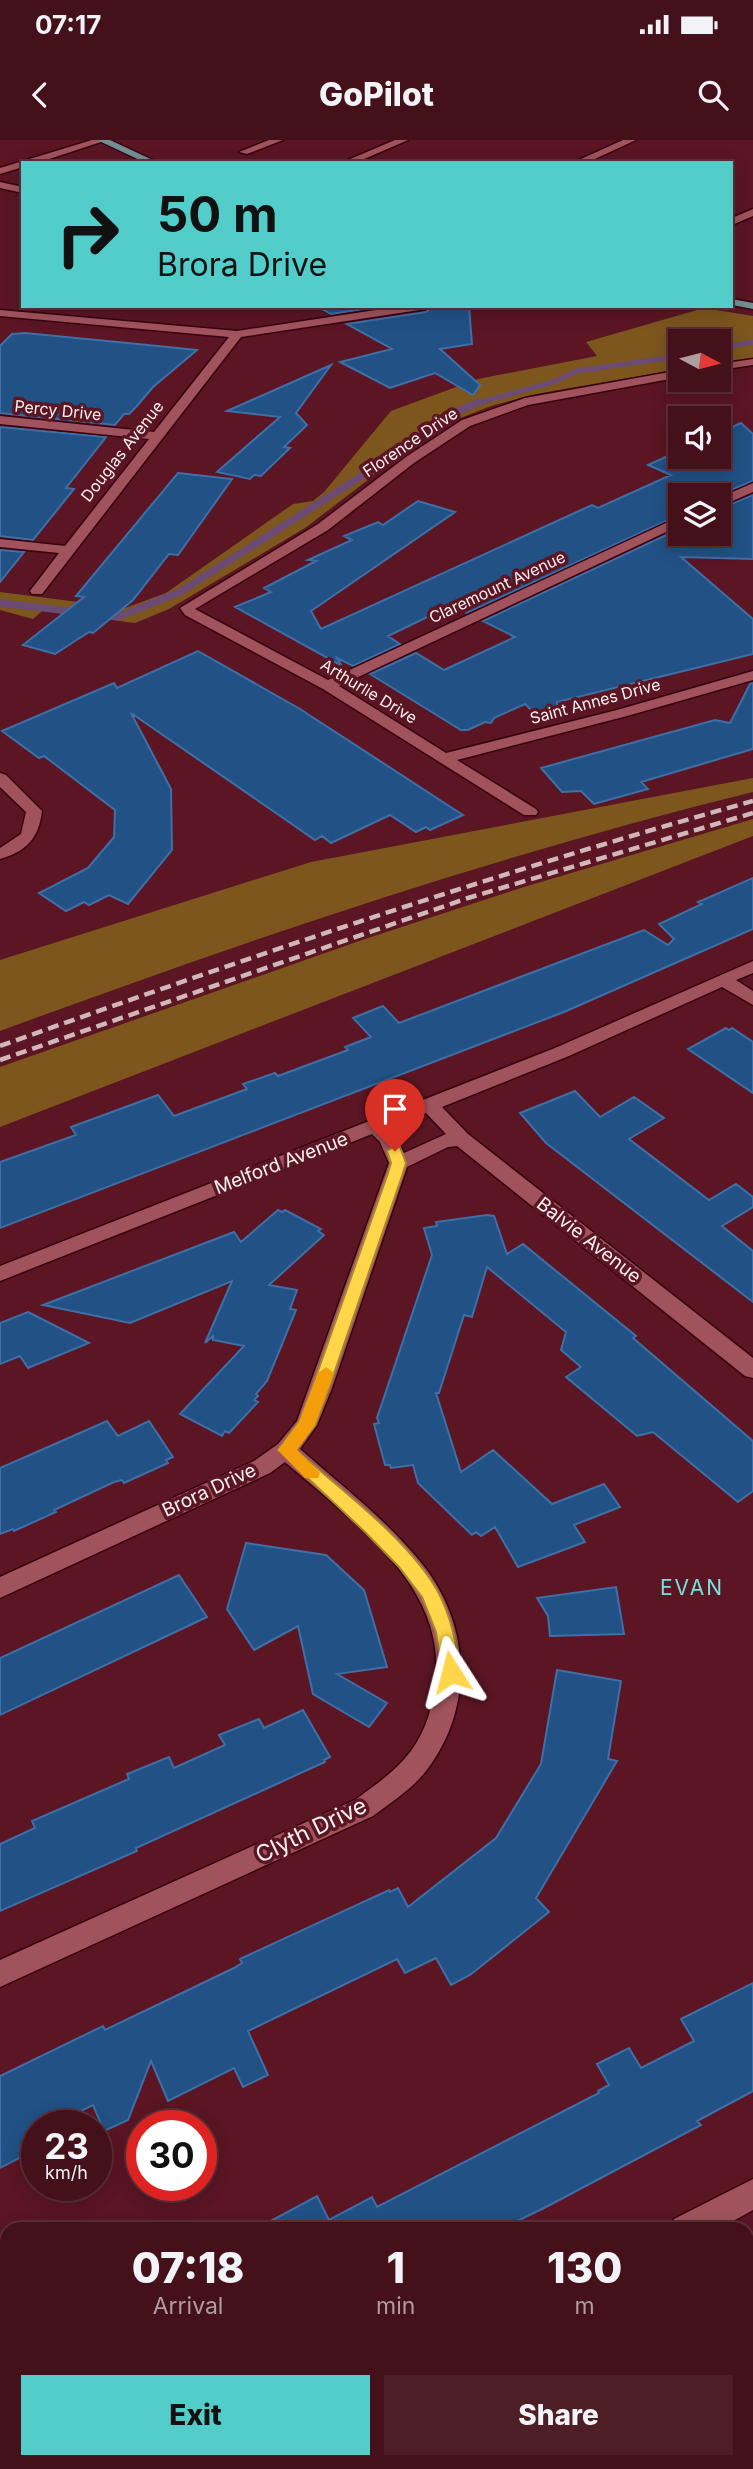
<!DOCTYPE html>
<html lang="en">
<head>
<meta charset="utf-8">
<style>
  :root { --surface:#44101a; --page:#4e1e27; --text:#f1f3f6; --muted:#af9da2; --line:#5c3039; --accent:#53cdca }
  body { margin:0; font-family:Inter,sans-serif; background:var(--page); color:var(--text); height:100vh; display:flex; flex-direction:column; font-size:26px; white-space:nowrap }
  * { box-sizing:border-box; margin:0 }
  p { font-size:23px; color:var(--muted) }
  .icon { flex:none; width:38px; height:38px; fill:none; stroke:currentColor; stroke-width:2; stroke-linecap:round; stroke-linejoin:round }
  .map { position:relative; flex:1; overflow:hidden }
  .panel { position:absolute; left:0px; top:2082px; width:754px; height:247px; display:flex; flex-direction:column; background:var(--surface); border-radius:21px 21px 0 0; box-shadow:0 4px 18px #0003,0 0 0 2px var(--line) }
  .panel>* { flex:none }
  .guide { position:absolute; left:21px; top:21px; width:712px; height:147px; border-radius:0px; box-shadow:0 4px 18px #0003,0 0 0 2px var(--line); background:#53cdca; color:#111; overflow:hidden }
  .needle { width:46px; rotate:97deg }
  .controls { position:absolute; left:668px; top:189px; display:grid; gap:14px }
  .controls a { display:grid; place-items:center; width:63px; height:63px; border-radius:0px; background:var(--surface); box-shadow:0 4px 18px #0003,0 0 0 2px var(--line); font-size:35px }
  .speed { position:absolute; left:21px; top:1970px; display:flex; gap:14px; font-size:35px; font-weight:700; text-align:center }
  .speed>* { display:grid; place-content:center; width:91px; height:91px; border-radius:50%; background:var(--surface); box-shadow:0 4px 18px #0003,0 0 0 2px var(--line); line-height:1 }
  .speed small { font-size:18px; font-weight:400 }
  .speed .limit { border:10px solid #d22; background:#fff; color:#111 }
  .pin { position:absolute; display:grid; place-items:center; width:60px; height:60px; color:#fff; margin:-72px -30px; border-radius:50% 50% 50% 0; rotate:-45deg; box-shadow:0 0 7px #0007 }
  .pin .icon { rotate:45deg }
  .me { position:absolute; width:77px; margin:-38px; rotate:351deg; stroke-linejoin:round; filter:drop-shadow(0 0 5px #0008) }
  .turn { display:flex; align-items:center; gap:24px; height:147px; padding:0 21px; font-size:32px }
  .turn .icon { width:91px; height:91px; stroke-width:2.5 }
  .turn b { display:block; font-size:49px; line-height:60px }
  .eta { display:flex; justify-content:space-evenly; align-items:center; height:119px; text-align:center }
  .eta b { font-size:42px; font-weight:800; line-height:49px }
  .primary-button { display:flex; gap:14px; margin-top:auto; padding:14px 21px }
  .primary-button a { flex:1; height:80px; border-radius:0px; background:var(--accent); color:#111; font-size:28px; font-weight:800; line-height:80px; text-align:center }
  .primary-button a+a { background:var(--page); color:var(--text) }
  .status { display:flex; justify-content:space-between; align-items:center; height:49px; padding:0 35px; background:var(--surface); direction:ltr }
  .status svg { height:19px; fill:currentColor }
  header { display:flex; justify-content:space-between; align-items:center; height:91px; padding:0 21px; background:var(--surface); font-size:32px; font-weight:800 }
  .map>svg:first-child { display:block }
  .forest { fill:#7d561e }
  .lines { fill:none; stroke-linecap:round; stroke-linejoin:round }
  .stream-far1 { stroke:#6b4a75; stroke-width:5 }
  .stream { stroke:#6b4a75; stroke-width:7 }
  .building { fill:#215185; stroke:#3f6fa6; stroke-width:2 }
  .minor-casing { stroke:#37030f; stroke-width:3 }
  .primary-casing { stroke:#37030f; stroke-width:3 }
  .minor { fill:#a0535d; fill-rule:evenodd }
  .primary { fill:#719092; fill-rule:evenodd }
  .rail { stroke:#d0b7ba; stroke-width:4.5; stroke-dasharray:11 6; stroke-linecap:butt }
  .route { fill:#ffd54a; stroke:#a68a30; stroke-width:2 }
  .slow { fill:#f59e0b }
  .labels { text-anchor:middle; dominant-baseline:central; stroke-width:7; stroke-linejoin:round; paint-order:stroke }
  .far-street-label { font-size:16px; fill:#f9f0f0; stroke:#5b1523 }
  .street-label { font-size:19px; fill:#f9f0f0; stroke:#5b1523 }
  .neighbourhood-label { font-size:21px; letter-spacing:2px; fill:#76e2df; stroke:#5b1523 }
  .near-street-label { font-size:23px; fill:#f9f0f0; stroke:#5b1523 }
</style>
</head>
<body>
<div class="status"><b>07:17</b><svg viewBox="0 0 49 12"><path d="M0 12V9h3v3zM5 12V6h3v6zM10 12V3h3v9zM15 12V0h3v12zM26 1h20v11H26zM47 4h2v5h-2z"/></svg></div>
<header><svg class="icon" aria-label="back" viewBox="0 0 24 24"><path d="M15 5l-7 7 7 7"/></svg>GoPilot<svg class="icon" aria-label="search" viewBox="0 0 24 24"><circle cx="10" cy="10" r="6"/><path d="M15 15l6 6"/></svg></header>
<div class="map">
<svg width="753" height="2329" viewBox="0 0 753 2329">
  <rect width="100%" height="100%" fill="#5b1523"/>
  <path class="forest" d="M704 168 753 176V219L719 224V201H681V229L536 254 491 266 453 281 390 323 305 388 169 469 135 483 42 471 33 479 0 470V452L125 468 166 453 293 364 313 361 324 352 391 271 478 239 597 216 586 202Z
    M753 638V652C497 715 247 800 0 891V820L311 722Z
    M753 679V696L0 987V927L362 800 524 747Z"/>
  <g class="lines">
    <path class="stream-far1" d="M719 208 753 202
      M474 264 553 242 577 231 681 216"/>
    <path class="stream" d="M0 463 77 472
      M100 475 118 477 180 452 371 330 447 276 479 262"/>
  </g>
  <path class="building" d="M317 166H383L331 174Z
    M434 166H469L472 204 440 209 480 245 473 255 435 233 390 248 340 222 392 209 347 184 426 172Z
    M25 193 158 206 197 210 153 247 136 267 129 274H124L115 285 0 273V206L12 194Z
    M331 225 296 273 307 285 284 307 290 308 261 336 254 335 250 339 217 332 280 277 227 271Z
    M741 283 753 294V341L719 355H681V374L467 473 452 465 388 496 400 504 353 526 337 518 342 526 235 467 271 452 264 448 316 421 308 420 352 400 344 396 378 382 383 385 418 361 455 372 311 471 321 489 592 365 598 368 671 335 648 325 681 310V317H719V293Z
    M0 287 106 297 66 348 74 349 33 400 0 396Z
    M178 333 232 339 178 415 169 414 133 460 93 493 89 492 55 514 23 505 84 457 76 456Z
    M753 355V419L681 417 753 479V514L557 562V566L533 572 525 564 494 578 491 583 485 582 468 590H461L370 534 416 513 444 530 515 497 483 481 681 388V394H719V369Z
    M0 410 24 412 0 442Z
    M198 511 300 569 463 675 430 690 426 687 416 692 390 675 331 703 322 696 315 700 131 573 171 649 172 710 128 764 109 755 89 765 84 762 66 771 39 753 88 728 114 697 115 670 44 616 39 618 2 591 114 543 117 548Z
    M753 543V609L641 642 648 649 594 664 581 651 562 652 541 628 715 580 730 583 750 544Z
    M753 738V789L564 872 0 1088V1022L76 995 71 987 158 955 174 976 247 949 243 944 275 933 278 936 348 910 345 907 371 897 353 878 383 866 399 883 644 790 668 805 674 799 659 784 702 764 698 762Z
    M726 888 729 890 732 888 753 902V953L688 909Z
    M575 951 600 977 634 957 664 978 629 999 709 1060 736 1044 753 1057V1067L722 1086 753 1111V1162L546 1003 520 973Z
    M278 1070 282 1072 285 1070 321 1089 318 1091 324 1095 269 1145 297 1150 290 1169 296 1170 267 1241 256 1254 258 1256 254 1260 258 1262 229 1293 225 1291 222 1296 180 1274 244 1206 213 1200V1196L205 1203 232 1141 130 1183 43 1165 234 1092 241 1102Z
    M487 1075 494 1076 507 1114 523 1104 636 1196 633 1198 753 1301V1351L738 1362 653 1292 637 1296 566 1237 581 1227 561 1210 566 1192 487 1127 472 1177 464 1175 439 1253H436L461 1332 493 1310 552 1364 604 1344 620 1367 574 1385 585 1402 518 1427 495 1387 481 1396 476 1392 472 1395 418 1343 413 1325 391 1328 390 1325H385L374 1284 379 1283 377 1278 432 1115 424 1088 437 1086 436 1082Z
    M28 1172 89 1203 28 1228 20 1216 0 1224V1183Z
    M107 1281 118 1296 149 1281 173 1317 166 1320 168 1323 124 1343 122 1340 114 1342 54 1370 56 1372 14 1391 13 1389 0 1394V1328Z
    M246 1403 326 1415 364 1450 387 1527 337 1534 387 1563 369 1587 313 1554 298 1486 254 1510 227 1469Z
    M179 1435 207 1477 0 1575V1518Z
    M616 1447 624 1494 550 1496 548 1476 537 1458Z
    M557 1530 621 1541 608 1619 617 1621 536 1758 549 1772 470 1835 451 1845 436 1818 405 1833 397 1819 248 1891 268 1935 243 1947 234 1928 168 1961 151 1921 128 1980 104 1991 93 1965 50 1986H37V2009L0 2028V1936L103 1886 105 1890 234 1828 242 1823 240 1819 389 1750 390 1752 398 1748 408 1767 496 1698 541 1624Z
    M303 1570 330 1617 324 1620 325 1622 136 1708 137 1711 0 1771V1704L35 1688 32 1681 129 1639 127 1634 169 1617 174 1628 225 1605 219 1595 259 1579 264 1588Z
    M753 1843V1951L697 1981 701 1985 546 2067 499 2090H254L317 2056 329 2080 372 2057 377 2067 599 1953 598 1951 609 1945 597 1924 629 1908 641 1928 694 1901 681 1879Z"/>
  <g class="lines">
    <g class="minor-casing">
      <path id="minor" d="M92 0H107L37 23H23V27L0 34V28Z
        M269 0H283L247 14 239 12Z
        M395 0H408L355 23H341Z
        M623 0H636L586 23H572Z
        M0 42 23 47V53L0 48Z
        M753 69V76L732 85V78Z
        M402 166H431L426 169 241 197 42 454H32L30 451 59 413 0 407V399L65 406 149 299 0 284V276L154 292 229 197 0 176V170L237 191Z
        M753 219V225L719 230V224Z
        M681 230V237L528 265 470 286 414 323 328 390 195 469 328 540 681 376V385L339 546 446 613 617 570 753 531V540L627 576 457 620 536 669 538 672 536 675H524L323 549 185 475 180 468 318 384 406 317 462 280 525 258Z
        M753 343V352L719 367V358Z
        M0 633 6 635 42 671C39 698 26 712 0 719V708L21 694 26 672 0 647Z
        M753 821V833L736 840 753 851V865L722 847 569 916 442 967 468 994 753 1218V1238L745 1236 457 1006 448 1007 407 1027 332 1248 317 1285 300 1309C342 1346 388 1381 423 1425 470 1485 474 1565 429 1627 414 1648 393 1661 373 1676L0 1847V1820L355 1660C375 1645 396 1631 411 1611 427 1589 434 1563 436 1536 443 1441 349 1378 285 1322L270 1333 0 1458V1437L254 1321 278 1304 297 1281 389 1023 380 1002 372 994 0 1141V1126L555 908ZM426 973 446 994 404 1013 389 988Z
        M753 2039V2070L717 2090H670L674 2079Z
        M247 2322H290L287 2329H245Z"/>
    </g>
    <g class="primary-casing">
      <path id="primary" d="M97 0H110L159 23H146Z
        M732 159 753 163V169L732 165Z"/>
    </g>
    <use href="#minor" class="minor"/>
    <use href="#primary" class="primary"/>
    <path class="rail" d="M0 906C249 817 498 732 753 661
      M0 920 468 758 753 673"/>
  </g>
  <path class="route" d="M395 1006 400 1007 406 1023 402 1036 329 1248 315 1285 296 1310C340 1349 408 1399 437 1450 451 1475 456 1503 461 1532L458 1537 451 1540 445 1537 442 1532 436 1492 422 1457 399 1427 365 1392 278 1310 299 1282 312 1248 387 1036 391 1023 387 1011Z"/>
  <path class="slow" d="M326 1227 334 1233 315 1285 297 1310 320 1333 318 1338H305L278 1310 299 1282 318 1233Z"/>
  <g class="labels">
    <g class="far-street-label">
      <text transform="translate(58 270) rotate(6)">Percy Drive</text>
      <text transform="translate(410 302) rotate(-34)">Florence Drive</text>
      <text transform="translate(122 311) rotate(-52)">Douglas Avenue</text>
      <text transform="translate(497 447) rotate(-25)">Claremount Avenue</text>
      <text transform="translate(369 551) rotate(31)">Arthurlie Drive</text>
      <text transform="translate(595 561) rotate(-15)">Saint Annes Drive</text>
    </g>
    <g class="street-label">
      <text transform="translate(281 1023) rotate(-21)">Melford Avenue</text>
      <text transform="translate(589 1100) rotate(38)">Balvie Avenue</text>
      <text transform="translate(209 1350) rotate(-25)">Brora Drive</text>
    </g>
    <g class="neighbourhood-label">
      <text x="692" y="1447">EVAN</text>
    </g>
    <g class="near-street-label">
      <text transform="translate(311 1690) rotate(-26)">Clyth Drive</text>
    </g>
  </g>
</svg>
<div class="controls">
<a><svg class="needle" viewBox="-14 -14 28 28"><path d="M0-13l5 13h-10z" fill="#e53935"/><path d="M0 13l5-13h-10z" fill="#af9da2"/></svg></a>
<a><svg class="icon" aria-label="sound" viewBox="0 0 24 24"><path d="M4 9h4l5-4v14l-5-4H4zM17 9q2 3 0 6"/></svg></a>
<a><svg class="icon" aria-label="layers" viewBox="0 0 24 24"><path d="M12 4l9 5-9 5-9-5zM3 14l9 5 9-5"/></svg></a>
</div>
<div class="speed"><div>23<small>km/h</small></div><div class="limit">30</div></div>
<div class="pin" style="left:395px;top:1011px;background:#d93025"><svg class="icon" aria-label="arrive" viewBox="0 0 24 24"><path d="M6 21V4h12l-3 4 3 4H6"/></svg></div>
<svg class="me" style="left:451px;top:1532px" viewBox="-20 -20 40 40"><path d="M0-17L14 15 0 8-14 15z" fill="#ffd54a" stroke="#fff" stroke-width="4"/></svg>
<div class="guide">
<div class="turn"><svg class="icon" aria-label="right" viewBox="0 0 24 24"><path d="M7 20v-9h11M14 6l5 5-5 5"/></svg><div><b>50 m</b>Brora Drive</div></div>
</div>
<section class="panel">
<div class="eta">
<div><b>07:18</b><p>Arrival</p></div>
<div><b>1</b><p>min</p></div>
<div><b>130</b><p>m</p></div>
</div>
<div class="primary-button"><a>Exit</a><a>Share</a></div>
</section>
</div>
</body>
</html>
